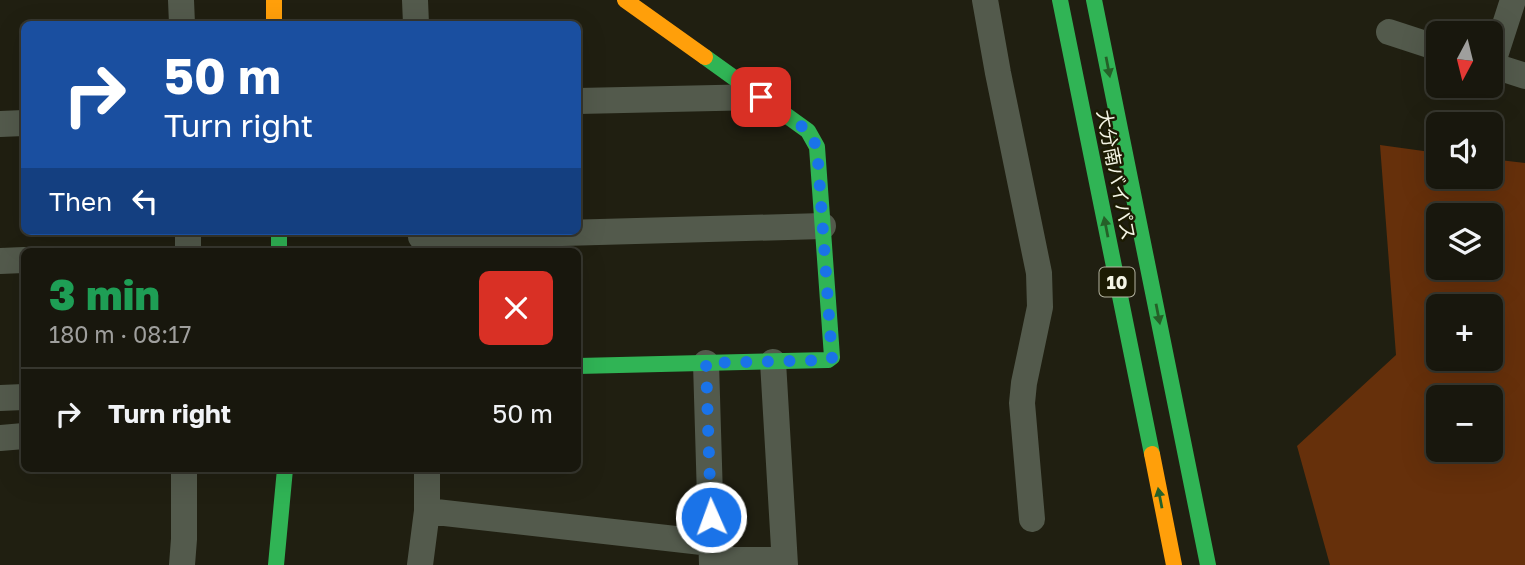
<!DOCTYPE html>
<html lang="en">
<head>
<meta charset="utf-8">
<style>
  :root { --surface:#18170d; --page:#212016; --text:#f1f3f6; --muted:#9f9f9d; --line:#36362e }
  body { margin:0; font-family:"Golos Text","Noto Sans JP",sans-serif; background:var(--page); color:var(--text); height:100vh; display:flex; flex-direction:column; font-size:26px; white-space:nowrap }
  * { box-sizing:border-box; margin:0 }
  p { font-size:23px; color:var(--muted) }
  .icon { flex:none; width:38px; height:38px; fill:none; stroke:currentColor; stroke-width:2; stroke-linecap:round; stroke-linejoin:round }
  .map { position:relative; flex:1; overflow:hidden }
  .details { position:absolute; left:21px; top:248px; width:560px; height:224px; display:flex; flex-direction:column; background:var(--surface); border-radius:10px; box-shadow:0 7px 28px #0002,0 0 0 2px var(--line) }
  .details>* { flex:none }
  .guide { position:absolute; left:21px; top:21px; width:560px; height:214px; border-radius:10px; box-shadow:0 7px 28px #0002,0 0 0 2px var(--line); background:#1a4fa0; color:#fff; overflow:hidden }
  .needle { width:46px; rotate:187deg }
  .controls { position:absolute; left:1426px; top:21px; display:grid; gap:14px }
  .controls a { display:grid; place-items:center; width:77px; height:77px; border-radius:10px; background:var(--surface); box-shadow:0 7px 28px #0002,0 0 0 2px var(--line); font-size:35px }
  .pin { position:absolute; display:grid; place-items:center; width:60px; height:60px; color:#fff; margin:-30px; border-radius:14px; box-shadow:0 4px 10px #0006 }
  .me { position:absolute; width:77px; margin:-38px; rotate:358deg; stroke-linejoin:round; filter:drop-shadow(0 0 5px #0008) }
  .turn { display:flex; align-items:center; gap:24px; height:147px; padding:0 28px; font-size:32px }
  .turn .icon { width:91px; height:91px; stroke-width:2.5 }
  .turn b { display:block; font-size:49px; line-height:60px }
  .then { display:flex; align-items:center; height:66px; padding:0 28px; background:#0003; gap:14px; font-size:26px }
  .round { display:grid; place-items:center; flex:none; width:74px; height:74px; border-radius:10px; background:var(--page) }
  .summary { display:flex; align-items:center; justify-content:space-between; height:119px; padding:0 28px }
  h1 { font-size:42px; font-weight:800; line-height:52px; color:#1e9e55 }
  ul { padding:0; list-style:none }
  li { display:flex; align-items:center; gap:21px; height:91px; padding:0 28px; border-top:2px solid var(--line) }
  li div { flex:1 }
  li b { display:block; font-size:26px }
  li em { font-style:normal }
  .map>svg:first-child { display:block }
  .forest { fill:#66300b; fill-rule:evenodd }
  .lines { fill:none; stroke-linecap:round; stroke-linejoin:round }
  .street { stroke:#535a4c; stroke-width:26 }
  .fast { stroke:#30b455; stroke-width:16 }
  .slow { stroke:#ff9f0a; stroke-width:16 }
  .oneway { fill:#256028 }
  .route { stroke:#1a73e8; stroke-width:12; stroke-dasharray:0 21.6 }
  .labels { text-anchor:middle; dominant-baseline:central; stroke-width:5; stroke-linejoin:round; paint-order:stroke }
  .shield { fill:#1c1b03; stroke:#b4b4a1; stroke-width:2 }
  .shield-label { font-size:18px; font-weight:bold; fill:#f5f5e5 }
  .street-label { font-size:19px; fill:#f5f5e5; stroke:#1c1b03 }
</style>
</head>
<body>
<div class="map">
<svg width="1525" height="565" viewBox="0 0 1525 565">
  <rect width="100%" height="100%" fill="#201f11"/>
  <path class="forest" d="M1380 145 1438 153V177H1491V159L1525 163V565H1330L1297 446 1396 355ZM1438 215H1491V268H1438ZM1438 306H1491V359H1438ZM1438 397H1491V450H1438Z"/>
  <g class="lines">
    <path class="street" d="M181 0 182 24
      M415 0 416 24
      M985 0 998 73 1039 273 1040 307 1024 383 1022 403 1032 519
      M1389 32 1438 48
      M1491 65 1525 76
      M1492 65 1513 0
      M578 101 761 97
      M0 124 24 123
      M188 231V252
      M421 237 823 226
      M0 261 24 260
      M773 362 785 565
      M706 363 712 565
      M0 398 24 397
      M0 438 24 436
      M427 511 711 543
      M712 560H784
      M182 565 184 539V469
      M420 565 427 511V469"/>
    <path class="fast" d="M1060 0 1152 454
      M1094 0 1208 565
      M279 231V252
      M578 366 828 360 832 357 817 147 808 131 705 57
      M276 565 285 469"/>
    <path class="slow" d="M274 0V24
      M625 0 705 57
      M1152 454 1174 565"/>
  </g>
  <defs><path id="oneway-solid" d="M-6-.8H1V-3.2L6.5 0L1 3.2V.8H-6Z" transform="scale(1.75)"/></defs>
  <g class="oneway">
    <use href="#oneway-solid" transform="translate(1108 67) rotate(79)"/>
    <use href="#oneway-solid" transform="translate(1106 227) rotate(-101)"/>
    <use href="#oneway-solid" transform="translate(1158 314) rotate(79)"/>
    <use href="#oneway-solid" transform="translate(1160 498) rotate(-101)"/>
  </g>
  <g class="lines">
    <path class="route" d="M711 517 706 363 828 360 832 358 817 147 808 131 761 97"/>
  </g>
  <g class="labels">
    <rect class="shield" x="1099.5" y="267.5" width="35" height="29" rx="5"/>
    <g class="shield-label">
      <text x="1117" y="282">10</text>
    </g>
    <g class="street-label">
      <text transform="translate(1117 175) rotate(79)">大分南バイパス</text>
    </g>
  </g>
</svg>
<div class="controls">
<a><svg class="needle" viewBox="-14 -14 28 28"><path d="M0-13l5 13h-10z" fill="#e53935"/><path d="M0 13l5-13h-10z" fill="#9f9f9d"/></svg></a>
<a><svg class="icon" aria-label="sound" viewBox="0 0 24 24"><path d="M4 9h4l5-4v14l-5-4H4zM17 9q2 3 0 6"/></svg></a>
<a><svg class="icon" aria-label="layers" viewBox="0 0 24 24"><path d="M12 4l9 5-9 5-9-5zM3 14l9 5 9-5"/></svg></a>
<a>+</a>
<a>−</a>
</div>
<div class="pin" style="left:761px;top:97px;background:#d93025"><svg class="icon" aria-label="arrive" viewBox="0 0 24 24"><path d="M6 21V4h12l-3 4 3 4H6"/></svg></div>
<svg class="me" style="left:711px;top:517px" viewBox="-20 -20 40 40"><circle r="17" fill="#1a73e8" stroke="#fff" stroke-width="3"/><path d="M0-11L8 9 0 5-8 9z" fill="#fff"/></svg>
<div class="guide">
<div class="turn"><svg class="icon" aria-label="right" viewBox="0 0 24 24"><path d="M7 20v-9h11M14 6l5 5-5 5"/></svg><div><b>50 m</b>Turn right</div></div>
<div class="then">Then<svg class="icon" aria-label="left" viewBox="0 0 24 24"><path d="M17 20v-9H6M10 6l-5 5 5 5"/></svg></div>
</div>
<section class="details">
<div class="summary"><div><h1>3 min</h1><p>180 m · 08:17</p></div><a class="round" style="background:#d93025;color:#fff"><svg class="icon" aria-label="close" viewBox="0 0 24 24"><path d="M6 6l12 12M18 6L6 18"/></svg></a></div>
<ul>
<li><svg class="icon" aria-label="right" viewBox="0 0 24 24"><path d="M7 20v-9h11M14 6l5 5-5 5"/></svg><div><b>Turn right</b></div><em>50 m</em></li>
</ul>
</section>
</div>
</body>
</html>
